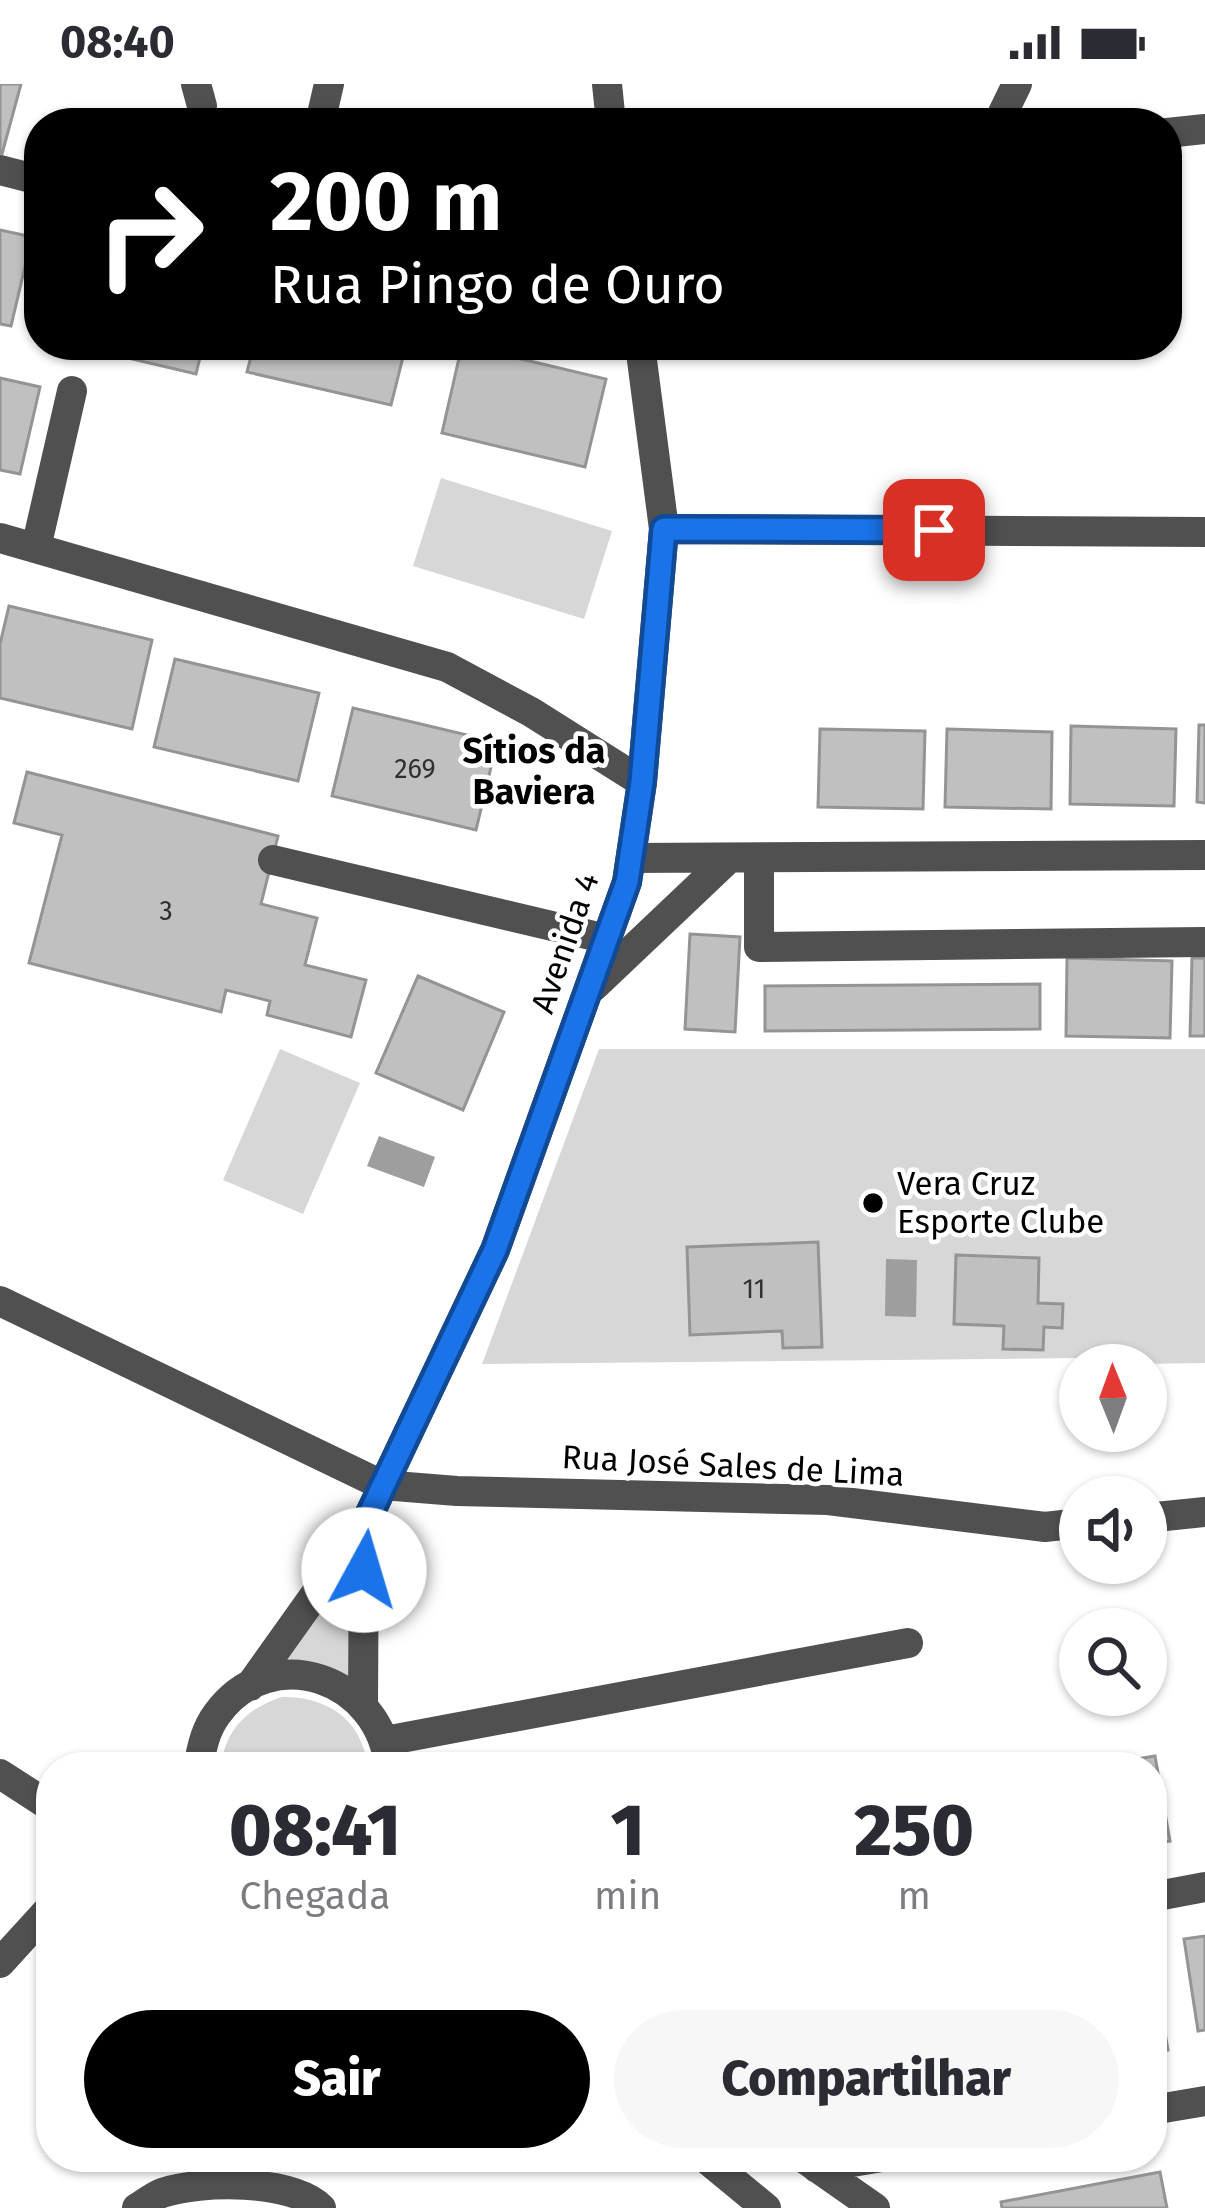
<!DOCTYPE html>
<html lang="pt">
<head>
<meta charset="utf-8">
<style>
  :root { --surface:#fff; --page:#f7f7f7; --text:#2b2b33; --muted:#7c7c81; --accent:#000 }
  body { margin:0; font-family:"Fira Sans",sans-serif; background:var(--page); color:var(--text); height:100vh; display:flex; flex-direction:column; font-size:45px; white-space:nowrap }
  * { box-sizing:border-box; margin:0 }
  p { font-size:39px; color:var(--muted) }
  .icon { flex:none; width:66px; height:66px; fill:none; stroke:currentColor; stroke-width:2; stroke-linecap:round; stroke-linejoin:round }
  .map { position:relative; flex:1; overflow:hidden }
  .details { position:absolute; left:36px; top:1668px; width:1131px; height:420px; display:flex; flex-direction:column; background:var(--surface); border-radius:48px; box-shadow:0 3px 9px #0004 }
  .details>* { flex:none }
  .banner { position:absolute; left:24px; top:24px; width:1158px; height:252px; border-radius:48px; box-shadow:0 3px 9px #0004; background:#000; color:#fff; overflow:hidden }
  .needle { width:78px; rotate:359deg }
  .fabs { position:absolute; left:1059px; top:1260px; display:grid; gap:24px }
  .fabs a { display:grid; place-items:center; width:108px; height:108px; border-radius:50%; background:var(--surface); box-shadow:0 3px 9px #0004; font-size:60px }
  .pin { position:absolute; display:grid; place-items:center; width:102px; height:102px; color:#fff; margin:-51px; border-radius:24px; box-shadow:0 6px 18px #0006 }
  .me { position:absolute; width:132px; margin:-66px; rotate:6deg; stroke-linejoin:round; filter:drop-shadow(0 0 9px #0008) }
  .turn { display:flex; align-items:center; gap:42px; height:252px; padding:0 48px; font-size:54px }
  .turn .icon { width:156px; height:156px; stroke-width:2.5 }
  .turn b { display:block; font-size:84px; line-height:102px }
  .eta { display:flex; justify-content:space-evenly; align-items:center; height:204px; text-align:center }
  .eta b { font-size:72px; font-weight:800; line-height:84px }
  .button { display:flex; gap:24px; margin-top:auto; padding:24px 48px }
  .button a { flex:1; height:138px; border-radius:72px; background:var(--accent); color:#fff; font-size:48px; font-weight:800; line-height:138px; text-align:center }
  .button a+a { background:var(--page); color:var(--text) }
  .status { display:flex; justify-content:space-between; align-items:center; height:84px; padding:0 60px; background:var(--surface); direction:ltr }
  .status svg { height:33px; fill:currentColor }
  .map>svg:first-child { display:block }
  .green { fill:#d7d7d7 }
  .water { fill:#9e9e9e }
  .building { fill:#c0c0c0; stroke:#949494; stroke-width:3 }
  .lines { fill:none; stroke-linecap:round; stroke-linejoin:round }
  .minor { stroke:#505050; stroke-width:30 }
  .route-casing { stroke:#114b97; stroke-width:30 }
  .route { stroke:#1a73e8; stroke-width:21 }
  .poi-dot { fill:#000; stroke:#fff; stroke-width:4.5 }
  .labels { text-anchor:middle; dominant-baseline:central; stroke-width:9; stroke-linejoin:round; paint-order:stroke }
  .number-label { font-size:27px; fill:#303030 }
  .street-label { font-size:33px; fill:#000; stroke:#fff }
  .poi-label { font-size:33px; fill:#000; stroke:#fff; text-anchor:start }
  .neighbourhood-label { font-size:36px; font-weight:bold; fill:#000; stroke:#fff }
</style>
</head>
<body>
<div class="status"><b>08:40</b><svg viewBox="0 0 49 12"><path d="M0 12V9h3v3zM5 12V6h3v6zM10 12V3h3v9zM15 12V0h3v12zM26 1h20v11H26zM47 4h2v5h-2z"/></svg></div>
<div class="map">
<svg width="1205" height="2124" viewBox="0 0 1205 2124">
  <rect width="100%" height="100%" fill="#fff"/>
  <path class="green" d="M441 394 612 447 584 535 413 482Z
    M280 965 360 999 303 1130 223 1096Z
    M599 965H1205V1279L1082 1281 1081 1274 482 1280Z
    M366 1450 364 1602C336 1585 314 1580 281 1581Z
    M282 1613C326 1612 364 1636 367 1683H221C225 1646 247 1624 282 1613Z"/>
  <path class="water" d="M379 1052 435 1073 424 1103 367 1082Z
    M886 1175 917 1176 916 1233 885 1232Z"/>
  <path class="building" d="M0 0H21L2 70 0 69Z
    M0 146 32 153 11 242 0 240Z
    M73 261H203L196 290Z
    M254 261H406L391 321 247 288Z
    M462 261 606 295 585 383 442 349Z
    M0 294 40 303 20 390 0 386Z
    M9 522 152 556 132 645 0 614V560Z
    M175 575 319 609 298 697 154 663Z
    M353 624 497 658 476 746 332 712Z
    M1199 641H1205V719L1197 718Z
    M1071 642 1176 645 1174 722 1070 720Z
    M820 645 925 647 923 725 818 723Z
    M947 645 1052 648 1051 725 945 723Z
    M27 688 278 752 261 820 317 834 305 881 366 896 351 953 267 931 270 917 226 906 221 928 29 879 62 751 14 739Z
    M690 850 740 853 735 948 685 945Z
    M1067 874 1172 877 1170 954 1066 952Z
    M1192 874H1205V952H1190Z
    M418 892 504 928 463 1026 376 989Z
    M1040 900V945L765 947V902Z
    M818 1158 822 1263 783 1264 782 1247 690 1251 687 1163Z
    M956 1171 1039 1174 1038 1219 1063 1220 1062 1244 1044 1243 1043 1266 1003 1265 1004 1242 954 1240Z
    M1155 1672 1170 1757 1152 1760V1683H1089Z
    M1205 1852V1946L1198 1947 1184 1855Z
    M1152 1873 1168 1966 1152 1969Z
    M1160 2088 1167 2124H1002L1001 2118Z"/>
  <g class="lines">
    <path class="minor" d="M196 0 202 22 200 39
      M607 0 611 39
      M320 39 329 0
      M998 39 1017 0
      M1167 49 1205 45
      M0 86 39 96
      M664 445 1205 448
      M0 454 447 583 531 628 642 698
      M36 464 72 307
      M631 774 1205 771
      M759 774V863L1205 858
      M273 776 607 855
      M593 903 728 775
      M0 1217 382 1401 457 1407 828 1416 1045 1443 1080 1439
      M1146 1434 1205 1428
      M250 1602 364 1442 495 1166 627 798 642 698 664 445 640 261
      M363 1620 364 1442
      M385 1657 908 1559
      M198 1683C202 1664 205 1646 217 1630 272 1555 381 1595 389 1683
      M0 1690 51 1723
      M1152 1813 1205 1803
      M0 1879 51 1823
      M1152 2026 1205 2017
      M704 2073 766 2124
      M802 2073 875 2124
      M817 2084 882 2073
      M137 2124C145 2119 154 2112 162 2109 201 2096 291 2095 321 2124"/>
  </g>
  <g class="lines">
    <g class="route-casing">
      <path id="route" d="M364 1486V1442L495 1166 627 798 642 698 664 445 934 446"/>
    </g>
    <use href="#route" class="route"/>
  </g>
  <circle class="poi-dot" cx="873" cy="1119" r="12"/>
  <g class="labels">
    <g class="number-label">
      <text x="415" y="685">269</text>
      <text x="166" y="827">3</text>
      <text x="754" y="1205">11</text>
    </g>
    <g class="street-label">
      <text transform="translate(565 859) rotate(-71)">Avenida 4</text>
      <text transform="translate(733 1382) rotate(3)">Rua José Sales de Lima</text>
    </g>
    <g class="poi-label">
      <text x="897" y="1100">Vera Cruz<tspan x="897" dy="38">Esporte Clube</tspan></text>
    </g>
    <g class="neighbourhood-label">
      <text x="534" y="667">Sítios da<tspan x="534" dy="41">Baviera</tspan></text>
    </g>
  </g>
</svg>
<div class="fabs">
<a><svg class="needle" viewBox="-14 -14 28 28"><path d="M0-13l5 13h-10z" fill="#e53935"/><path d="M0 13l5-13h-10z" fill="#7c7c81"/></svg></a>
<a><svg class="icon" aria-label="sound" viewBox="0 0 24 24"><path d="M4 9h4l5-4v14l-5-4H4zM17 9q2 3 0 6"/></svg></a>
<a><svg class="icon" aria-label="search" viewBox="0 0 24 24"><circle cx="10" cy="10" r="6"/><path d="M15 15l6 6"/></svg></a>
</div>
<div class="pin" style="left:934px;top:446px;background:#d93025"><svg class="icon" aria-label="arrive" viewBox="0 0 24 24"><path d="M6 21V4h12l-3 4 3 4H6"/></svg></div>
<svg class="me" style="left:364px;top:1486px" viewBox="-20 -20 40 40"><circle r="19" fill="#fff"/><path d="M0-13L10 11 0 6-10 11z" fill="#1a73e8"/></svg>
<div class="banner">
<div class="turn"><svg class="icon" aria-label="right" viewBox="0 0 24 24"><path d="M7 20v-9h11M14 6l5 5-5 5"/></svg><div><b>200 m</b>Rua Pingo de Ouro</div></div>
</div>
<section class="details">
<div class="eta">
<div><b>08:41</b><p>Chegada</p></div>
<div><b>1</b><p>min</p></div>
<div><b>250</b><p>m</p></div>
</div>
<div class="button"><a>Sair</a><a>Compartilhar</a></div>
</section>
</div>
</body>
</html>
